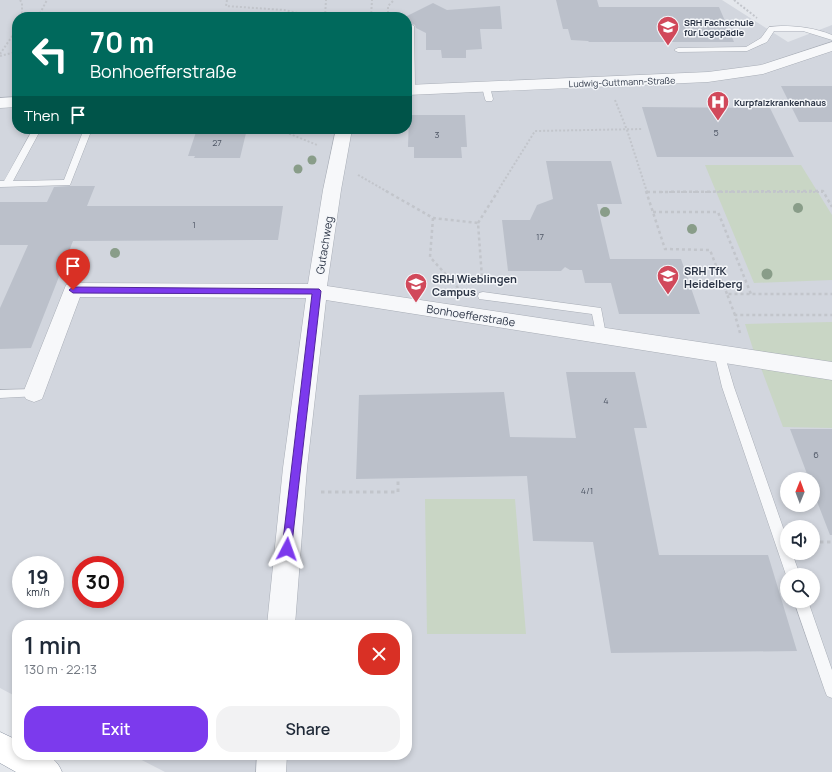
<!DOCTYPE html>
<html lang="en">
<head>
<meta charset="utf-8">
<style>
  :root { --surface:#fff; --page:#f2f2f3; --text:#1f2937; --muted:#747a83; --accent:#7c3aed }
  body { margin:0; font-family:Manrope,sans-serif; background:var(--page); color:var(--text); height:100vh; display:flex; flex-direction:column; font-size:15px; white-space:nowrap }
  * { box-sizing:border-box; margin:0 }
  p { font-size:13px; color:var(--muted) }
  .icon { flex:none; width:22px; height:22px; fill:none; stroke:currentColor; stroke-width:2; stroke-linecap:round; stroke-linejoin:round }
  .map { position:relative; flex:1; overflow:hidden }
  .sheet { position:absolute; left:12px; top:620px; width:400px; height:140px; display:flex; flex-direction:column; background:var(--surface); border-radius:16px; box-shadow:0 2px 6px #0003 }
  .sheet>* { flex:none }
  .top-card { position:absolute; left:12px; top:12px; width:400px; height:122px; border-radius:16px; box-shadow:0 2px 6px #0003; background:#00695c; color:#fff; overflow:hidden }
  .needle { width:26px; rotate:1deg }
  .tools { position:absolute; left:780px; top:472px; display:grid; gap:8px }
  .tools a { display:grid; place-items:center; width:40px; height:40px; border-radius:50%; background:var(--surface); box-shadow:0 2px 6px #0003; font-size:20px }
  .speed { position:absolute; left:12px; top:556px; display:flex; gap:8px; font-size:20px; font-weight:700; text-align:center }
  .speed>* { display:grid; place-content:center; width:52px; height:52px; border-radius:50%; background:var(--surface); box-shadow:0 2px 6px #0003; line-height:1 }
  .speed small { font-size:10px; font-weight:400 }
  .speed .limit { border:6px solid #d22; background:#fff; color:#111 }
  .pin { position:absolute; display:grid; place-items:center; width:34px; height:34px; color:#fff; margin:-41px -17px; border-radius:50% 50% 50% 0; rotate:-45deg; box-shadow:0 0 4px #0007 }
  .pin .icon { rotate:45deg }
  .me { position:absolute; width:44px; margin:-22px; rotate:4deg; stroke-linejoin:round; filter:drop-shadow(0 0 3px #0008) }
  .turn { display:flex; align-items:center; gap:14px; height:84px; padding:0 12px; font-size:18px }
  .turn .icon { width:52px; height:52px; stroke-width:2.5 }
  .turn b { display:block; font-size:28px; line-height:34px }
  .then { display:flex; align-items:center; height:38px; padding:0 12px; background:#0003; gap:8px; font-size:15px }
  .round { display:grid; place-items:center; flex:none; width:42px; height:42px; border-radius:16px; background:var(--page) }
  .head { display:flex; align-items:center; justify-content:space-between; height:68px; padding:0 12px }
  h1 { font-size:24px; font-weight:600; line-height:30px }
  .primary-button { display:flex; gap:8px; margin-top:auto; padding:8px 12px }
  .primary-button a { flex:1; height:46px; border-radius:16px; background:var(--accent); color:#fff; font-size:16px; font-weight:600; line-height:46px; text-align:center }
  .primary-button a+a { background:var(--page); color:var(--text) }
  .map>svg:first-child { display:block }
  .built { fill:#d2d6de; fill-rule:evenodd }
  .green { fill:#c9d6c5 }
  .building { fill:#bbc0ca }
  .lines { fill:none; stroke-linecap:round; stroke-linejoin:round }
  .lane-casing { stroke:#a9aeb7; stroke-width:1 }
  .street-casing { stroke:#a9aeb7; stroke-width:1 }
  .highway-casing { stroke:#8b94a3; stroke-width:1 }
  .path-far2 { stroke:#c2c5cb; stroke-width:2; stroke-dasharray:2 2; stroke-linecap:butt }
  .path-far1 { stroke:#c2c5cb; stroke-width:2.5; stroke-dasharray:3 3; stroke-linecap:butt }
  .path { stroke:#c2c5cb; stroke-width:3; stroke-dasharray:3.5 3.5; stroke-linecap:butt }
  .lane { fill:#f7f8fa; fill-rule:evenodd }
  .street { fill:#f7f8fa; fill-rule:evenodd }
  .highway { fill:#fff; fill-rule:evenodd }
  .tree { fill:#899d89 }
  .route { fill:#7c3aed; stroke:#51269a }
  .labels { text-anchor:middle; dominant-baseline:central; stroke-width:3; stroke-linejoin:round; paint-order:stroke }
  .far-poi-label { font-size:9px; font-weight:bold; fill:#2b3445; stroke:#f4f6f9; text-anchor:start }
  .far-street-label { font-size:9px; fill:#2b3445; stroke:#f4f6f9 }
  .number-label { font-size:9px; fill:#4f5766 }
  .street-label { font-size:11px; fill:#2b3445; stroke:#f4f6f9 }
  .poi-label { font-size:11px; font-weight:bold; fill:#2b3445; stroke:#f4f6f9; text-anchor:start }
</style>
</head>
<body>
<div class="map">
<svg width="832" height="772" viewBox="0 0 832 772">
  <rect width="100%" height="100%" fill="#e4e7ec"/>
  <path class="built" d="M0 0H722L788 42 832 25V772H165L132 755H407V625H17V697L0 688ZM17 17H407V129H17ZM787 479H813V505H787ZM787 527H813V553H787ZM21 565H55V599H21ZM81 565H115V599H81ZM787 575H813V601H787Z"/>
  <path class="green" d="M705 165H801L832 215V280L754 283Z
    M832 322V364L754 352 745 324Z
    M761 368 832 379V428L783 427Z
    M425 499H515L526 634H427Z"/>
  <path class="building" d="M556 0H597L599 7H719L734 42H589L588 41 571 40 568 29H563Z
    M433 3 447 10 500 6 502 29H480L482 49 466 50V58H442L441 50H426V33L416 28 415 25 411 23H407V17H405Z
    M781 86H832V122H799Z
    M642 107 770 108 794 157H657Z
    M409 115H465L467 147H461L462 158H414V147H408Z
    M197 129H247L240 158H194L195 156H188Z
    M546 161H611L622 204H597L610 259H681L700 314H619L611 283H585L582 270H570L565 267 561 271H508L502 220H530L537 205 553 199Z
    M70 186H95L87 206H283L278 240 73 241 31 348 0 349V308L28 245H0V202H47L54 187Z
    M566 372H635L647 428H634L659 555H768L797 651 611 653 593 542 533 541 527 476 356 479 359 395 504 392 510 437 576 438Z
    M790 429H832V535H830L813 491V479H809Z"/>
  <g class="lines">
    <g class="lane-casing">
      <path id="lane" d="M410 24 414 26 415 90 411 92 407 90V25Z
        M781 26C799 26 815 28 832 35V40L803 31H774L767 42 747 51 678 52 674 50 678 48 746 47 761 38 769 27Z
        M483 85H486L490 87 493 99 492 101H486L485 99 482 87Z
        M33 129H41L13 181 64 180 84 129H92L70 185 0 187V181H4Z
        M483 292 601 308 606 335 605 338H597L592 314 479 299 478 296 479 293Z
        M719 349 723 350 724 353 734 387 787 539V553H792L800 575H787V576L786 575 722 387 714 353 715 350Z
        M34 389 38 390 40 393 38 396 0 398V390Z
        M794 601H808L832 670V698L827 696 825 691Z"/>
    </g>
    <g class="street-casing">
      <path id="street" d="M832 42V51L763 74 708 82 407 95V85L708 72 761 65Z
        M17 97V107L0 108V98Z
        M336 129H352L341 190 327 286 832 362V380L326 300 307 468 295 625H267L283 468 306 298 80 297 42 399 34 402 26 399 23 393 66 285 73 283 308 284 323 190Z
        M257 755H287L286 772H256Z"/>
    </g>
    <g class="highway-casing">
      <path id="highway" d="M0 732 17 740V755C38 755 53 750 62 772H16L0 763Z"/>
    </g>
    <path class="path-far2" d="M20 0 22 3V17
      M227 0 226 6 284 10 315 17
      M734 0 757 18
      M38 17 47 0
      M325 17 326 0
      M371 17 372 0
      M388 17V6L394 0
      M0 54 17 29
      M0 56 15 52 17 50
      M615 100 627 130 647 192
      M278 129 317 145
      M358 175 388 192
      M497 192 535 131 642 129
      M661 192H824"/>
    <path class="path-far1" d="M386 191 433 218 478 223 482 278
      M646 191 665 249 710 250 727 294
      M647 192 823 191 832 207
      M653 212H718L751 294
      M433 218 430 257 460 290
      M478 223 498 191
      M735 315 727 294H832
      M740 333 735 315H832"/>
    <path class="path" d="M321 492H398V478
      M813 542H832"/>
    <use href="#lane" class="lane"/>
    <use href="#street" class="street"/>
    <use href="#highway" class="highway"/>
  </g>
  <g class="tree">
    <circle cx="312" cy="160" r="4.5"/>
    <circle cx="298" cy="169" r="4.5"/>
    <circle cx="798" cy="208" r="5"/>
    <circle cx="605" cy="212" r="5"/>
    <circle cx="692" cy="229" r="5"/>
    <circle cx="115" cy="253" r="5"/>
    <circle cx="767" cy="274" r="5.5"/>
  </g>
  <path class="route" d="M73 287 319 289 321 291 291 552 287 554 283 552 282 549 312 294 73 293 69 290Z"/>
  <defs>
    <g id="university-pin" transform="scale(1.15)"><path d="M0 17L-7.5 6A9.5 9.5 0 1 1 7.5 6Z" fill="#d1495b" stroke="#f4f6f9"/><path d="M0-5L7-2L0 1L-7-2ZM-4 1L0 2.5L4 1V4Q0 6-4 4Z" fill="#fff"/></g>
    <g id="hospital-pin" transform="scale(1.15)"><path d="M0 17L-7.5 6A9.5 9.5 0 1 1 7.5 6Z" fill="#d1495b" stroke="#f4f6f9"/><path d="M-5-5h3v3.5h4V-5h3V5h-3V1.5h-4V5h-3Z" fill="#fff"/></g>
    <g id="school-pin" transform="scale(1.15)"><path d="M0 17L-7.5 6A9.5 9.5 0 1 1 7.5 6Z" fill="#d1495b" stroke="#f4f6f9"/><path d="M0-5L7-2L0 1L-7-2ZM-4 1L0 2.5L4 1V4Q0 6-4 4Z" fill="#fff"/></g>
  </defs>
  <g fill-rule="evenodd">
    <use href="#university-pin" x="668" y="27"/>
    <use href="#hospital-pin" x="718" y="102"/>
    <use href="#school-pin" x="668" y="276"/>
    <use href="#university-pin" x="416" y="284"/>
  </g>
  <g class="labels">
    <g class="far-poi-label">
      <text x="684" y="22">SRH Fachschule<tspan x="684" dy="10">für Logopädie</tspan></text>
      <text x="734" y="102">Kurpfalzkrankenhaus</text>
    </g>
    <g class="far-street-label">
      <text transform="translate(622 82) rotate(-2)">Ludwig-Guttmann-Straße</text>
    </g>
    <g class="number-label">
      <text x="716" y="132">5</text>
      <text x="437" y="134">3</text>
      <text x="217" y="142">27</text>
      <text x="194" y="224">1</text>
      <text x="540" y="236">17</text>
      <text x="606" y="400">4</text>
      <text x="816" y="454">6</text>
      <text x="587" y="490">4/1</text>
    </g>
    <g class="street-label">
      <text transform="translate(324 245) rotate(-81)">Gutachweg</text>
      <text transform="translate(471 315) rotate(9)">Bonhoefferstraße</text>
    </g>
    <g class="poi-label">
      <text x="684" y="270">SRH TfK<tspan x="684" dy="13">Heidelberg</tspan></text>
      <text x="432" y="278">SRH Wieblingen<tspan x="432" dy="13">Campus</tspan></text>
    </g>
  </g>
</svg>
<div class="tools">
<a><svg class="needle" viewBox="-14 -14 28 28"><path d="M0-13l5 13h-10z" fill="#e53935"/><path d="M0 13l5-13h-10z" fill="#747a83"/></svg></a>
<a><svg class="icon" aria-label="sound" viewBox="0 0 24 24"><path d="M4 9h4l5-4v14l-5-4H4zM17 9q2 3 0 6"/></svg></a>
<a><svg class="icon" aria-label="search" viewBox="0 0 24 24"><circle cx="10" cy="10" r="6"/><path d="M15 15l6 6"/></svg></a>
</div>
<div class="speed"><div>19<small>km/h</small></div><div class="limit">30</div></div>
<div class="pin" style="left:73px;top:290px;background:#d93025"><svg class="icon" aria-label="arrive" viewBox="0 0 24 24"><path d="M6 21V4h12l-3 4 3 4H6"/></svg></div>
<svg class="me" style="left:287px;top:549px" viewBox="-20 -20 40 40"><path d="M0-17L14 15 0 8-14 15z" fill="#7c3aed" stroke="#fff" stroke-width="4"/></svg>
<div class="top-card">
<div class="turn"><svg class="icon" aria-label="left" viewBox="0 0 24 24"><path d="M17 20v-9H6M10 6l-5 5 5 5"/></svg><div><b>70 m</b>Bonhoefferstraße</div></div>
<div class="then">Then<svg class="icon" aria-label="arrive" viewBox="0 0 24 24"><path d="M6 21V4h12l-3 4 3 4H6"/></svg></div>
</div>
<section class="sheet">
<div class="head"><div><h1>1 min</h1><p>130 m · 22:13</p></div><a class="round" style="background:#d93025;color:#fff"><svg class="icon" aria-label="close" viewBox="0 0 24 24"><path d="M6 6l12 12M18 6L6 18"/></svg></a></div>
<div class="primary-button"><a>Exit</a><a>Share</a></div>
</section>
</div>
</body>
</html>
